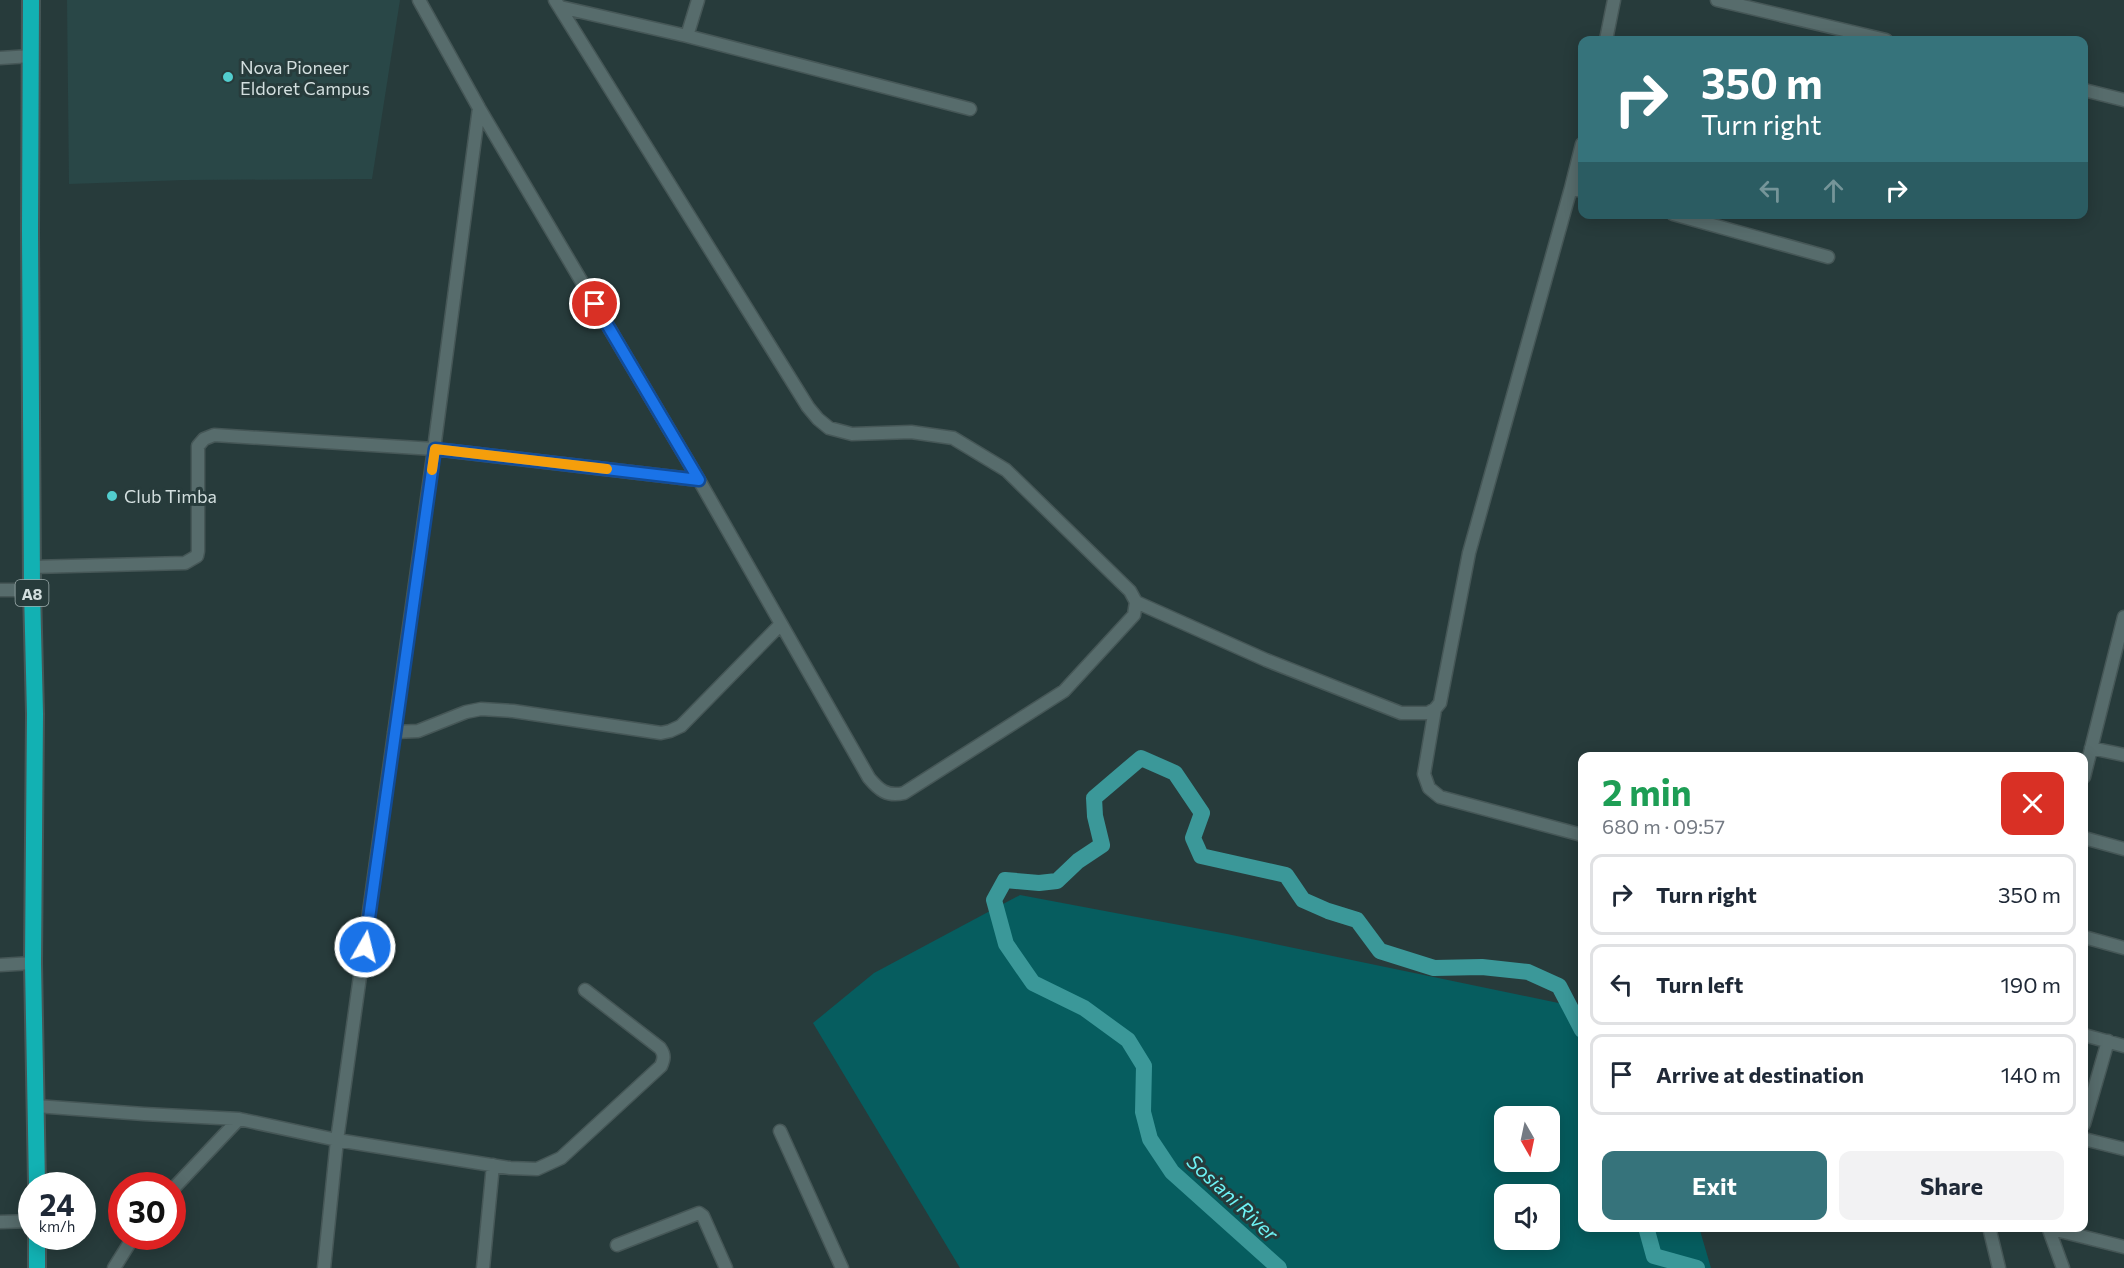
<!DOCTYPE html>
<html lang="en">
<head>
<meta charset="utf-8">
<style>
  :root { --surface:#fff; --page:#f2f2f3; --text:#1f2937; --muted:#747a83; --line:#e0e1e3; --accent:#36737b }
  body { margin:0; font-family:Commissioner,sans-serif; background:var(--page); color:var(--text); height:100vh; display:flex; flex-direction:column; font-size:22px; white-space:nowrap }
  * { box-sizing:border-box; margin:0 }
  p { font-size:20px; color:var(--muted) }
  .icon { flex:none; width:33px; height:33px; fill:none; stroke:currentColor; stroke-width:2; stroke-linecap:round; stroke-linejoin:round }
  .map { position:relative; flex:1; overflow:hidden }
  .drawer { position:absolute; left:1578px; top:752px; width:510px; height:480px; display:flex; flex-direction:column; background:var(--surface); border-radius:12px; box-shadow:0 3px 15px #0003 }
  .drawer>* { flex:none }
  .top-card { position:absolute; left:1578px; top:36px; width:510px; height:183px; border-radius:12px; box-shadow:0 3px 15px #0003; background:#36737b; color:#fff; overflow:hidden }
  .needle { width:39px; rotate:171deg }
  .fabs { position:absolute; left:1494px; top:1106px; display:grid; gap:12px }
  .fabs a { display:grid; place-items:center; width:66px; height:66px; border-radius:12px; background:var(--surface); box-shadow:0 3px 15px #0003; font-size:30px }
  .speed { position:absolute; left:18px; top:1172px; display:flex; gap:12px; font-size:30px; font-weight:700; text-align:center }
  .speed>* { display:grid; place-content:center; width:78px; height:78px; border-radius:50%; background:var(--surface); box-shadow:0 3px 15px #0003; line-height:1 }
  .speed small { font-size:15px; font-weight:400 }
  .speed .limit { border:9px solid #d22; background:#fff; color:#111 }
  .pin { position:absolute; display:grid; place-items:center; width:51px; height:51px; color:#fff; margin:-26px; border:3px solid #fff; border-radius:50%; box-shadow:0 2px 6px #0007 }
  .me { position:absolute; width:66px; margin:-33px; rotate:8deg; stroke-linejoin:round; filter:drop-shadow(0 0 4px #0008) }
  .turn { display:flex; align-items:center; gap:21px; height:126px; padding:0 24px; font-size:27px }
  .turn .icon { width:78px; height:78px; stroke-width:2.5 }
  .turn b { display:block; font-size:42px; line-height:51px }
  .lanes { display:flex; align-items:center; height:57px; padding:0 24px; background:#0003; justify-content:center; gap:30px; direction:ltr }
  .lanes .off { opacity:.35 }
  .round { display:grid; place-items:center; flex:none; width:63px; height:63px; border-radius:12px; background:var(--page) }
  .headline { display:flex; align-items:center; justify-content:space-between; height:102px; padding:0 24px }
  h1 { font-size:36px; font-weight:700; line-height:45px; color:#1e9e55 }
  .primary-button { display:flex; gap:12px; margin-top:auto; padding:12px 24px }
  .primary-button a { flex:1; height:69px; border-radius:12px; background:var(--accent); color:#fff; font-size:24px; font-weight:700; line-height:69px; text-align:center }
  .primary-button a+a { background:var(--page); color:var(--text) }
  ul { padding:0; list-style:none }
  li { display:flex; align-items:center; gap:18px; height:81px; margin:0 12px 9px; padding:0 12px; border:3px solid var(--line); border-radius:12px }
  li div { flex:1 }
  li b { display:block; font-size:22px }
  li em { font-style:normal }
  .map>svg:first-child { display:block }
  .built { fill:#294747 }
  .green { fill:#065d5f; fill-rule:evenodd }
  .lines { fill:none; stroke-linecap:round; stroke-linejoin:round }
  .river { stroke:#3b9899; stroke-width:16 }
  .minor-casing { stroke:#465757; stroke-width:15 }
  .highway-casing { stroke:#465757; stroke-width:20 }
  .minor { stroke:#576c6c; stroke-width:12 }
  .highway { stroke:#12b1b3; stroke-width:16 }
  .route-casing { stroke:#114b97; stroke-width:15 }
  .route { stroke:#1a73e8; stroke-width:10 }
  .slow { stroke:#f59e0b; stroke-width:10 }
  .poi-dot { fill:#52cdce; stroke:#273b3b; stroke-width:2 }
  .labels { text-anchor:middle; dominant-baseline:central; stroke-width:6; stroke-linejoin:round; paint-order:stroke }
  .shield { fill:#273b3b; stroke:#9faeae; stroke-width:1.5 }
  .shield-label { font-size:16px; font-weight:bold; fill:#d3dfdf }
  .poi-label { font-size:18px; fill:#d3dfdf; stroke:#273b3b; text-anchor:start }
  .water-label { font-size:20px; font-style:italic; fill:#6ef3f5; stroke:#273b3b }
</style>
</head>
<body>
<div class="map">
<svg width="2124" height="1268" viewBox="0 0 2124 1268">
  <rect width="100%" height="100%" fill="#273b3b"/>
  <path class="built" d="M67 0H400L372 179 184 180 69 184Z"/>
  <path class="green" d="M1020 895 1227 934 1568 1005 1582 1038V1227H1699L1711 1268H960L813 1023 874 973ZM1504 1116H1550V1161H1504ZM1504 1194H1550V1239H1504Z"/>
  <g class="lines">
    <path class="river" d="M1646 1227 1654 1256 1697 1268
      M1279 1268 1172 1172 1150 1139 1143 1112 1144 1066 1128 1040 1084 1008 1033 983 1006 944 994 900 1005 880 1039 883 1057 881 1078 861 1102 845 1095 816 1094 798 1141 758 1175 773 1202 813 1193 838 1201 856 1286 875 1303 900 1328 911 1357 920 1380 951 1434 968 1482 967 1528 972 1559 986 1582 1030"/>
    <g class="minor-casing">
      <path id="minor" d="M419 0 479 108 699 480 869 778C879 790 887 797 904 793L1064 691 1134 615 1136 602
        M555 0 808 407 818 419 829 428 852 434 911 432 953 438 1006 470 1130 591 1136 602 1266 660 1401 713H1428L1435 709 1440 703 1469 553 1571 188
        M1717 0 1886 40
        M560 7 687 36 698 0
        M687 36 970 109
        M1606 40 1614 0
        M0 58 31 56
        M2084 90 2124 100
        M1582 144 1571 188 1582 191
        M1673 214 1828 257
        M32 567 185 563 197 556 198 551V446L204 439 214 435 434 449 699 480
        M0 590H32
        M1435 709 1424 774 1429 788 1440 797 1582 835
        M394 732 418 731 466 712 481 709 513 711 661 733 670 731 681 726 781 624
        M2091 748 2124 755
        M2084 777 2124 617
        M2084 838 2124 849
        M2084 937 2124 948
        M0 965 33 963
        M2084 1035 2124 1046
        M36 1106 144 1114 239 1119 337 1140 510 1168 537 1169 561 1158 661 1066C664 1059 665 1055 660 1048L585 990
        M2084 1124 2108 1041
        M780 1131 842 1268
        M2084 1139 2124 1149
        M172 1190 239 1119
        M0 1222 32 1221
        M1989 1227 1999 1268
        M2048 1227 2063 1268
        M2048 1228 2124 1247
        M617 1245 699 1213 703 1216 726 1268
        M114 1268 134 1236
        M324 1268 337 1140 434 449 479 108
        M483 1268 493 1165"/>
    </g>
    <g class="highway-casing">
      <path id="highway" d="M31 0 30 231 32 590 35 714 33 963 37 1185
        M37 1236V1268"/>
    </g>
    <use href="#minor" class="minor"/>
    <use href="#highway" class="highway"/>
  </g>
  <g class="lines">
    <g class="route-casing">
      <path id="route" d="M365 947 435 449 699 480 595 304"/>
    </g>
    <use href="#route" class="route"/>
    <path class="slow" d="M432 470 435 449 607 469"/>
  </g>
  <g class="poi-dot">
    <circle cx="228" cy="77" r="6"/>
    <circle cx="112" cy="496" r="6"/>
  </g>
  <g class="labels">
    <rect class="shield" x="15.5" y="580" width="33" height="26" rx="4.5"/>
    <g class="shield-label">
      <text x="32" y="593">A8</text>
    </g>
    <g class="poi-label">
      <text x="240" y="67">Nova Pioneer<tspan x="240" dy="21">Eldoret Campus</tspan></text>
      <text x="124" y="496">Club Timba</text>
    </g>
    <g class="water-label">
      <text transform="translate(1233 1197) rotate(43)">Sosiani River</text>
    </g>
  </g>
</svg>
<div class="fabs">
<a><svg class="needle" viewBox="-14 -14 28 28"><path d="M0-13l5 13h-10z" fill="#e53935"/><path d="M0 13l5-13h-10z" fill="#747a83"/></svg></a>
<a><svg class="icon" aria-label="sound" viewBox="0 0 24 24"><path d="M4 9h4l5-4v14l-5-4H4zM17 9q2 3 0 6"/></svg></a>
</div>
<div class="speed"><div>24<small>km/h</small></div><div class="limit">30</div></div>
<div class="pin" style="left:595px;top:304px;background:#d93025"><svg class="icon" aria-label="arrive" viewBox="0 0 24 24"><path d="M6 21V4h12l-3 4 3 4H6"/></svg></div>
<svg class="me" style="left:365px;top:947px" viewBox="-20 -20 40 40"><circle r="17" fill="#1a73e8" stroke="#fff" stroke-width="3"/><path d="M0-11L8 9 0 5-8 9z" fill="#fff"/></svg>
<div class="top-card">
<div class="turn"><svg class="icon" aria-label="right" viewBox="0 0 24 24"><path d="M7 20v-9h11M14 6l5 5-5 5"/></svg><div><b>350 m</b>Turn right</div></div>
<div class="lanes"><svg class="icon off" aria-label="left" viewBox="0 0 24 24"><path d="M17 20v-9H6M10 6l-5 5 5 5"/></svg><svg class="icon off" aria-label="ahead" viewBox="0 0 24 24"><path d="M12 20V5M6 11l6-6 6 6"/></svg><svg class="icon" aria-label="right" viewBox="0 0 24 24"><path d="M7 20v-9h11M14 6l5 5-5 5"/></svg></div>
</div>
<section class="drawer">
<div class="headline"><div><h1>2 min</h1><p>680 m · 09:57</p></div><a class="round" style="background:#d93025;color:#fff"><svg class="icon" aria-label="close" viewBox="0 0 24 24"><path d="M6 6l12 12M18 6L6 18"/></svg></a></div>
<ul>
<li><svg class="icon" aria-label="right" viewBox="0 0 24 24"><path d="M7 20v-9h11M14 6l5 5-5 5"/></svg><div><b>Turn right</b></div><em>350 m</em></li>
<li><svg class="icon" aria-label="left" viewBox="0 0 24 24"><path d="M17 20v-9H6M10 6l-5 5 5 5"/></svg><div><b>Turn left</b></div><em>190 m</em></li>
<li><svg class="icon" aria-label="arrive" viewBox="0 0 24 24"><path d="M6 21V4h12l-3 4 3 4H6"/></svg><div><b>Arrive at destination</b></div><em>140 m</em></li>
</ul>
<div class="primary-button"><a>Exit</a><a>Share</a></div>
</section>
</div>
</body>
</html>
